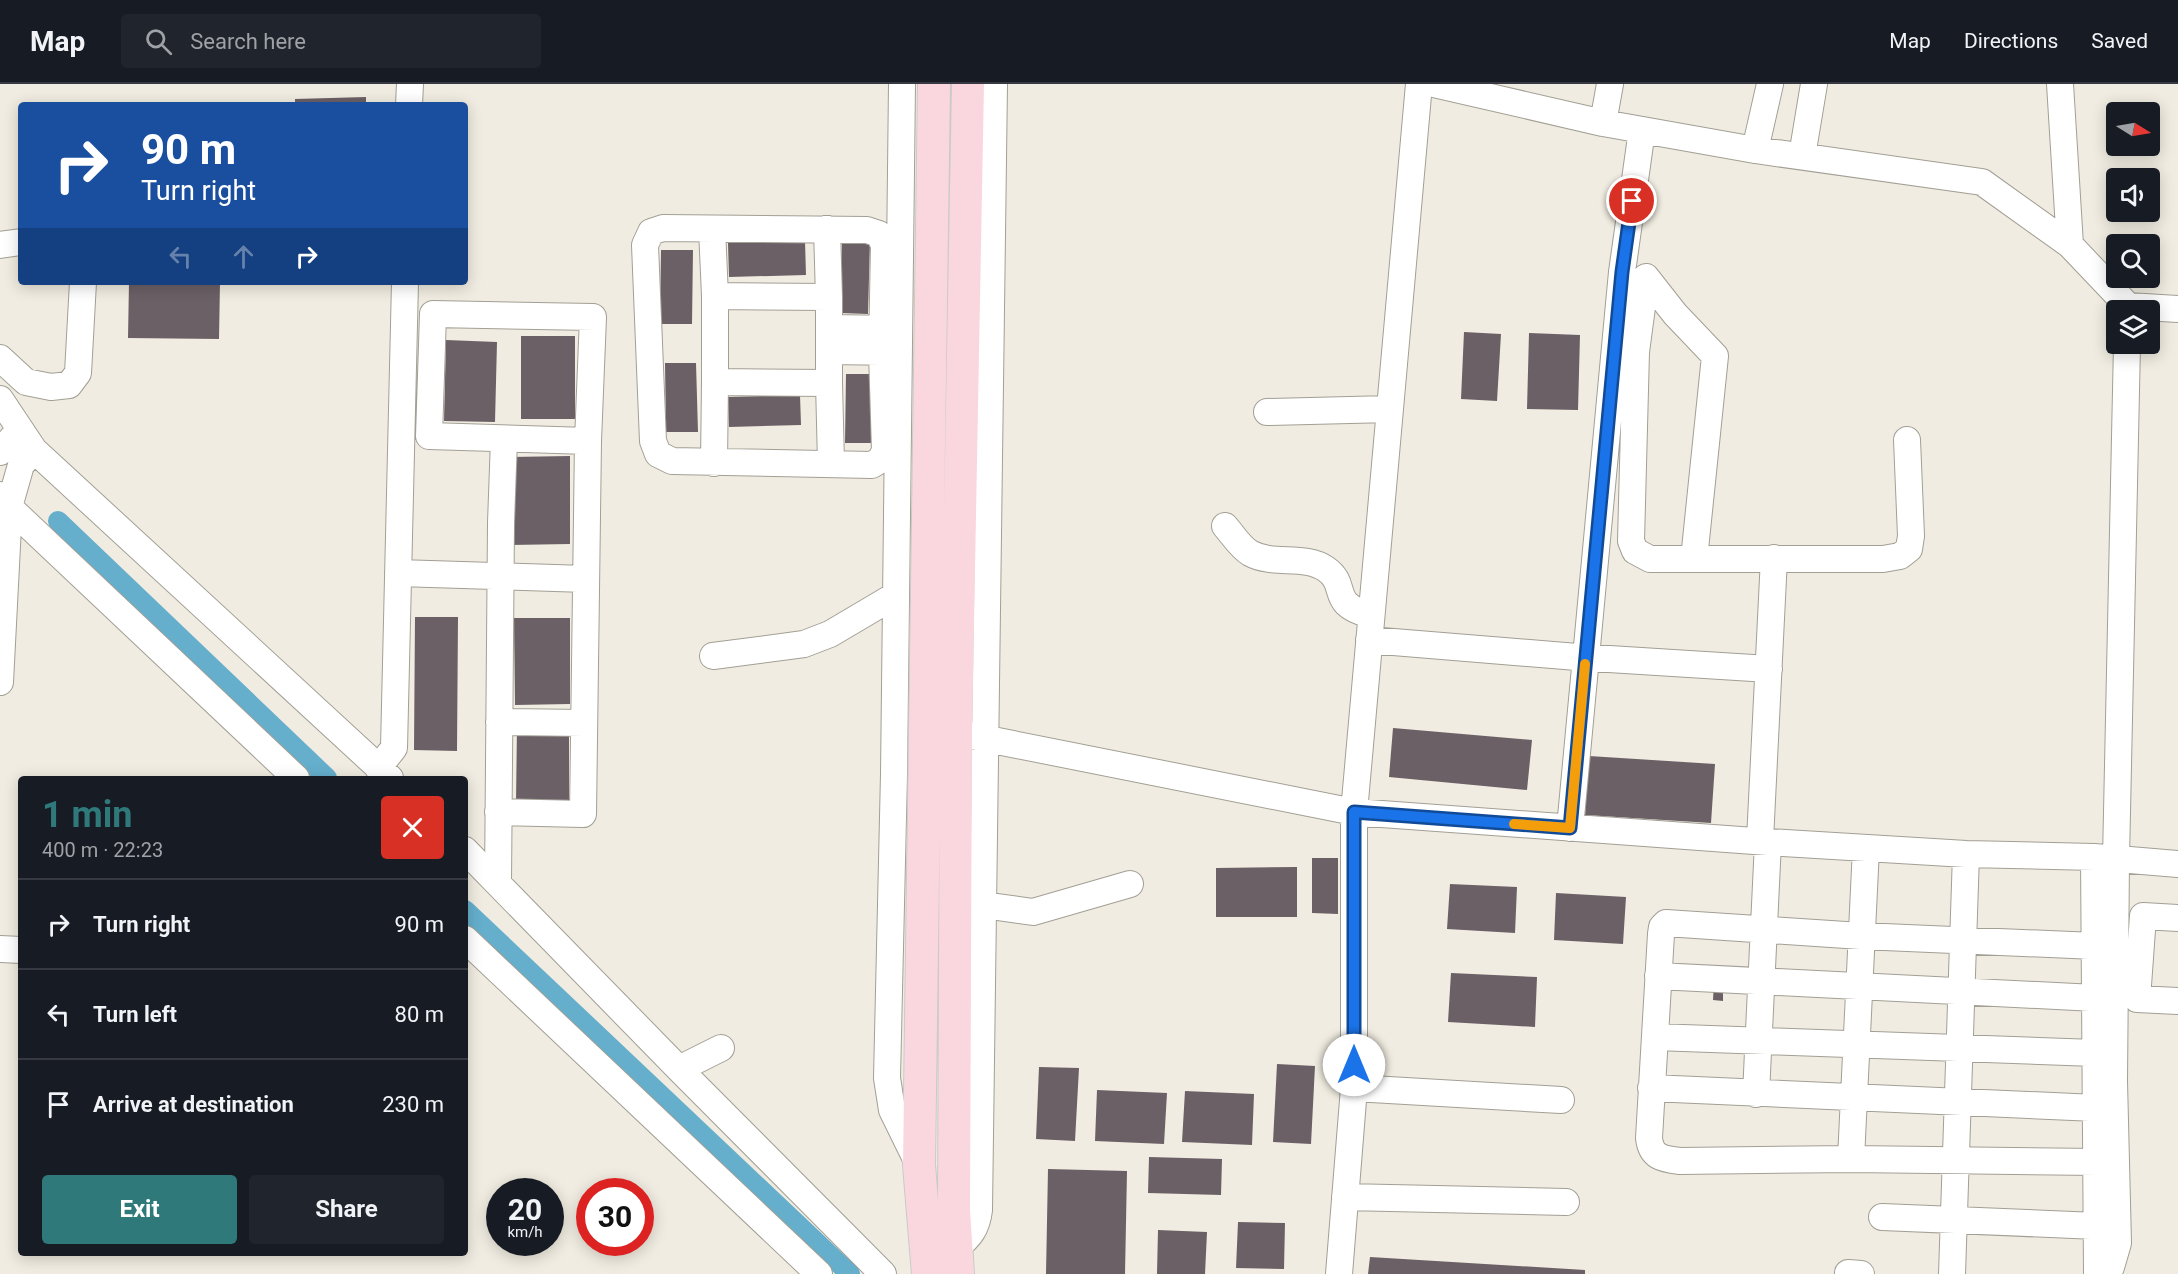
<!DOCTYPE html>
<html lang="en">
<head>
<meta charset="utf-8">
<style>
  :root { --surface:#171b24; --page:#20242c; --text:#f1f3f6; --muted:#9ea1a6; --line:#363941; --accent:#2f797b }
  body { margin:0; font-family:Roboto,sans-serif; background:var(--page); color:var(--text); height:100vh; display:flex; flex-direction:column; font-size:22px; white-space:nowrap }
  * { box-sizing:border-box; margin:0 }
  p { font-size:20px; color:var(--muted) }
  .icon { flex:none; width:33px; height:33px; fill:none; stroke:currentColor; stroke-width:2; stroke-linecap:round; stroke-linejoin:round }
  .map { position:relative; flex:1; overflow:hidden }
  .panel { position:absolute; left:18px; top:692px; width:450px; height:480px; display:flex; flex-direction:column; background:var(--surface); border-radius:6px; box-shadow:0 3px 15px #0003 }
  .panel>* { flex:none }
  .guide { position:absolute; left:18px; top:18px; width:450px; height:183px; border-radius:6px; box-shadow:0 3px 15px #0003; background:#1a4fa0; color:#fff; overflow:hidden }
  .needle { width:39px; rotate:101deg }
  .buttons { position:absolute; left:2106px; top:18px; display:grid; gap:12px }
  .buttons a { display:grid; place-items:center; width:54px; height:54px; border-radius:6px; background:var(--surface); box-shadow:0 3px 15px #0003; font-size:30px }
  .speed { position:absolute; left:486px; top:1094px; display:flex; gap:12px; font-size:30px; font-weight:700; text-align:center }
  .speed>* { display:grid; place-content:center; width:78px; height:78px; border-radius:50%; background:var(--surface); box-shadow:0 3px 15px #0003; line-height:1 }
  .speed small { font-size:15px; font-weight:400 }
  .speed .limit { border:9px solid #d22; background:#fff; color:#111 }
  .pin { position:absolute; display:grid; place-items:center; width:51px; height:51px; color:#fff; margin:-26px; border:3px solid #fff; border-radius:50%; box-shadow:0 2px 6px #0007 }
  .me { position:absolute; width:66px; margin:-33px; rotate:0deg; stroke-linejoin:round; filter:drop-shadow(0 0 4px #0008) }
  .turn { display:flex; align-items:center; gap:21px; height:126px; padding:0 24px; font-size:27px }
  .turn .icon { width:78px; height:78px; stroke-width:2.5 }
  .turn b { display:block; font-size:42px; line-height:51px }
  .lanes { display:flex; align-items:center; height:57px; padding:0 24px; background:#0003; justify-content:center; gap:30px; direction:ltr }
  .lanes .off { opacity:.35 }
  .round { display:grid; place-items:center; flex:none; width:63px; height:63px; border-radius:6px; background:var(--page) }
  .summary { display:flex; align-items:center; justify-content:space-between; height:102px; padding:0 24px }
  h1 { font-size:36px; font-weight:700; line-height:45px; color:var(--accent) }
  .primary-button { display:flex; gap:12px; margin-top:auto; padding:12px 24px }
  .primary-button a { flex:1; height:69px; border-radius:6px; background:var(--accent); color:#fff; font-size:24px; font-weight:700; line-height:69px; text-align:center }
  .primary-button a+a { background:var(--page); color:var(--text) }
  ul { padding:0; list-style:none }
  li { display:flex; align-items:center; gap:18px; height:90px; padding:0 24px; border-top:2px solid var(--line) }
  li div { flex:1 }
  li b { display:block; font-size:22px }
  li em { font-style:normal }
  header { display:flex; align-items:center; gap:36px; box-sizing:border-box; height:84px; padding:0 30px; background:var(--surface); border-bottom:2px solid var(--line) }
  header strong { font-size:28px }
  nav { display:flex; gap:33px; margin-inline-start:auto; font-size:21px }
  .search { width:420px; height:54px; background:var(--page); display:flex; align-items:center; gap:15px; box-sizing:border-box; padding:0 21px; border-radius:6px; color:var(--muted); font-size:22px }
  .map>svg:first-child { display:block }
  .lines { fill:none; stroke-linecap:round; stroke-linejoin:round }
  .canal { stroke:#65afcc; stroke-width:20 }
  .building { fill:#6b6066 }
  .minor-casing { stroke:#a29f94; stroke-width:28 }
  .major-casing { stroke:#cacac9; stroke-width:34 }
  .minor { stroke:#fff; stroke-width:26 }
  .major { stroke:#fad7de; stroke-width:32 }
  .route-casing { stroke:#114b97; stroke-width:15 }
  .route { stroke:#1a73e8; stroke-width:10 }
  .slow { stroke:#f59e0b; stroke-width:10 }
</style>
</head>
<body>
<header>
<strong>Map</strong>
<div class="search"><svg class="icon" aria-label="search" viewBox="0 0 24 24"><circle cx="10" cy="10" r="6"/><path d="M15 15l6 6"/></svg>Search here</div>
<nav><a>Map</a><a>Directions</a><a>Saved</a></nav>
</header>
<div class="map">
<svg width="2178" height="1190" viewBox="0 0 2178 1190">
  <rect width="100%" height="100%" fill="#f0ece1"/>
  <g class="lines">
    <path class="canal" d="M58 437 327 694
      M465 826 850 1190"/>
  </g>
  <path class="building" d="M366 13V21H295V15Z
    M842 156 870 157 868 230 840 229Z
    M805 157 806 191 729 193 728 159Z
    M661 166H693L692 240H660Z
    M129 198H220L219 255 128 254Z
    M1464 248 1501 250 1497 317 1461 315Z
    M1529 249 1580 251 1578 326 1527 325Z
    M521 252H575V335H521Z
    M446 256 497 258 495 338 444 337Z
    M665 279H696L698 348H666Z
    M846 290H871V359H845Z
    M800 311 801 341 729 343 728 313Z
    M570 372V460L510 461V373Z
    M415 533H458L457 667 414 666Z
    M514 534H570V620L515 621Z
    M517 641H569V720L516 719Z
    M1393 644 1532 656 1527 706 1389 693Z
    M1589 672 1715 680 1711 739 1585 731Z
    M1312 774H1338V830L1312 829Z
    M1297 783V833H1216V784Z
    M1450 800 1517 803 1515 849 1447 845Z
    M1556 809 1626 813 1623 860 1554 856Z
    M1451 889 1537 893 1535 943 1448 938Z
    M1714 897H1723V917L1713 916Z
    M1277 980 1315 982 1311 1060 1273 1058Z
    M1039 983 1079 984 1075 1057 1036 1055Z
    M1097 1006 1167 1009 1164 1060 1095 1057Z
    M1185 1007 1254 1010 1252 1061 1182 1058Z
    M1149 1073 1222 1075 1221 1111 1148 1109Z
    M1048 1085 1127 1087 1125 1190H1046Z
    M1238 1138 1285 1139 1284 1185 1236 1184Z
    M1158 1146 1207 1148 1205 1190H1157Z
    M1370 1173 1585 1186V1190H1368Z"/>
  <g class="lines">
    <g class="minor-casing">
      <path id="minor" d="M902 0 894 690 887 994 892 1026 919 1081
        M1434 0 1603 39 1755 66 1982 98 2070 161 2128 222V226
        M2060 0 2070 161
        M409 21 410 0
        M1603 39 1610 0
        M1755 66 1770 0
        M1802 72 1814 0
        M663 144 867 146 879 150 884 161 882 268 885 367 880 376 872 381 672 377 658 370 653 357 645 161 651 148Z
        M712 145 715 212
        M827 145 829 213
        M0 161 21 158
        M715 212 829 213V299L715 298Z
        M2128 222 2178 225
        M829 244 898 245
        M829 267 899 268
        M0 274 26 298 51 303 69 301 78 289 83 198
        M829 299 831 379
        M0 315 34 366 390 694
        M1267 328 1390 325
        M0 368 20 345
        M714 379 715 298
        M0 411 9 423 296 694
        M1225 442C1233 451 1240 463 1250 469 1273 482 1304 470 1326 485 1350 502 1327 520 1371 531
        M1694 475 1715 272 1675 230 1646 193 1636 268 1631 457 1635 467 1650 475H1883L1900 472 1909 465 1911 452 1907 356
        M398 489 586 495
        M1369 556 1577 573 1769 585
        M713 572 804 560 830 550 896 511
        M0 598 9 423 21 381 34 366
        M499 638 584 639
        M937 645 1354 728 1768 758 1966 770 2094 773 2178 780
        M378 684 394 664 405 198
        M498 728 583 730 588 357 429 352 433 230 593 233 588 357
        M1570 744 1622 188 1642 46
        M1760 756 1774 474
        M465 766 679 985 883 1190
        M2094 773 2097 1190
        M498 799 501 439 504 355
        M983 821 1033 828 1130 800
        M2178 834 2143 832 2137 915 2178 917
        M465 855 819 1190
        M2095 862 1861 852 1666 839 1662 843 1661 850 1649 1054C1651 1073 1662 1075 1680 1077L1851 1075 2097 1078
        M0 865 21 866
        M1658 892 2095 914
        M1655 953 2095 969
        M679 985 721 964
        M1354 1004 1561 1016
        M1651 1004 2096 1024
        M1756 1010 1768 758
        M1851 1075 1866 764
        M1345 1113 1566 1118
        M1882 1133 2097 1142
        M956 1164C970 1153 977 1144 979 1126L994 0
        M2098 1187 2111 1183 2118 1159 2114 997 2116 775 2127 260
        M1848 1189 1861 1190
        M1339 1190 1354 1004V728L1419 0
        M1952 1190 1966 770"/>
    </g>
    <g class="major-casing">
      <path id="major" d="M928 1190 919 1081 934 0
        M958 1190 954 1126 956 647 968 0"/>
    </g>
    <use href="#minor" class="minor"/>
    <use href="#major" class="major"/>
  </g>
  <g class="lines">
    <g class="route-casing">
      <path id="route" d="M1354 981V728L1570 744 1622 188 1632 117"/>
    </g>
    <use href="#route" class="route"/>
    <path class="slow" d="M1514 740 1570 744 1585 580"/>
  </g>
</svg>
<div class="buttons">
<a><svg class="needle" viewBox="-14 -14 28 28"><path d="M0-13l5 13h-10z" fill="#e53935"/><path d="M0 13l5-13h-10z" fill="#9ea1a6"/></svg></a>
<a><svg class="icon" aria-label="sound" viewBox="0 0 24 24"><path d="M4 9h4l5-4v14l-5-4H4zM17 9q2 3 0 6"/></svg></a>
<a><svg class="icon" aria-label="search" viewBox="0 0 24 24"><circle cx="10" cy="10" r="6"/><path d="M15 15l6 6"/></svg></a>
<a><svg class="icon" aria-label="layers" viewBox="0 0 24 24"><path d="M12 4l9 5-9 5-9-5zM3 14l9 5 9-5"/></svg></a>
</div>
<div class="speed"><div>20<small>km/h</small></div><div class="limit">30</div></div>
<div class="pin" style="left:1632px;top:117px;background:#d93025"><svg class="icon" aria-label="arrive" viewBox="0 0 24 24"><path d="M6 21V4h12l-3 4 3 4H6"/></svg></div>
<svg class="me" style="left:1354px;top:981px" viewBox="-20 -20 40 40"><circle r="19" fill="#fff"/><path d="M0-13L10 11 0 6-10 11z" fill="#1a73e8"/></svg>
<div class="guide">
<div class="turn"><svg class="icon" aria-label="right" viewBox="0 0 24 24"><path d="M7 20v-9h11M14 6l5 5-5 5"/></svg><div><b>90 m</b>Turn right</div></div>
<div class="lanes"><svg class="icon off" aria-label="left" viewBox="0 0 24 24"><path d="M17 20v-9H6M10 6l-5 5 5 5"/></svg><svg class="icon off" aria-label="ahead" viewBox="0 0 24 24"><path d="M12 20V5M6 11l6-6 6 6"/></svg><svg class="icon" aria-label="right" viewBox="0 0 24 24"><path d="M7 20v-9h11M14 6l5 5-5 5"/></svg></div>
</div>
<section class="panel">
<div class="summary"><div><h1>1 min</h1><p>400 m · 22:23</p></div><a class="round" style="background:#d93025;color:#fff"><svg class="icon" aria-label="close" viewBox="0 0 24 24"><path d="M6 6l12 12M18 6L6 18"/></svg></a></div>
<ul>
<li><svg class="icon" aria-label="right" viewBox="0 0 24 24"><path d="M7 20v-9h11M14 6l5 5-5 5"/></svg><div><b>Turn right</b></div><em>90 m</em></li>
<li><svg class="icon" aria-label="left" viewBox="0 0 24 24"><path d="M17 20v-9H6M10 6l-5 5 5 5"/></svg><div><b>Turn left</b></div><em>80 m</em></li>
<li><svg class="icon" aria-label="arrive" viewBox="0 0 24 24"><path d="M6 21V4h12l-3 4 3 4H6"/></svg><div><b>Arrive at destination</b></div><em>230 m</em></li>
</ul>
<div class="primary-button"><a>Exit</a><a>Share</a></div>
</section>
</div>
</body>
</html>
